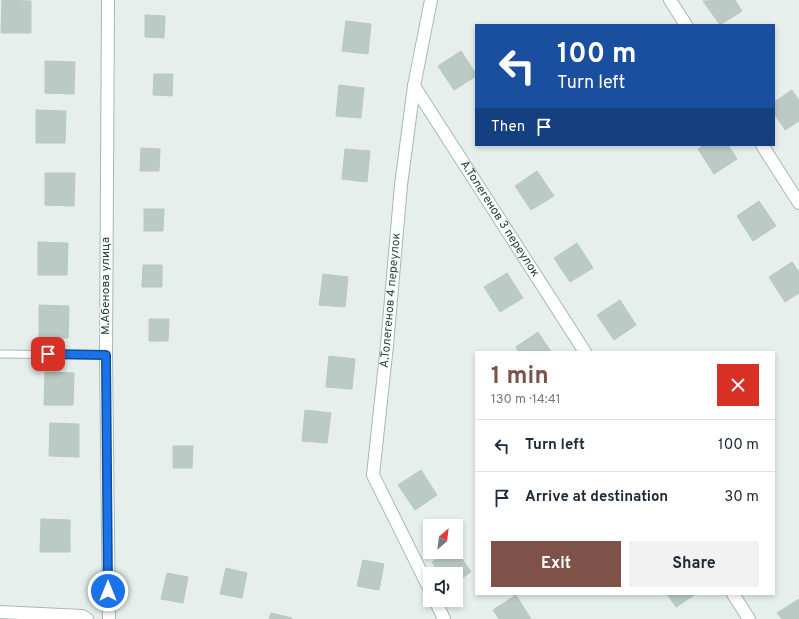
<!DOCTYPE html>
<html lang="en">
<head>
<meta charset="utf-8">
<style>
  :root { --surface:#fff; --page:#f2f2f3; --text:#1f2937; --muted:#747a83; --line:#e0e1e3; --accent:#7f5249 }
  body { margin:0; font-family:Overpass,sans-serif; background:var(--page); color:var(--text); height:100vh; display:flex; flex-direction:column; font-size:15px; white-space:nowrap }
  * { box-sizing:border-box; margin:0 }
  p { font-size:13px; color:var(--muted) }
  .icon { flex:none; width:22px; height:22px; fill:none; stroke:currentColor; stroke-width:2; stroke-linecap:round; stroke-linejoin:round }
  .map { position:relative; flex:1; overflow:hidden }
  .sheet { position:absolute; left:475px; top:351px; width:300px; height:244px; display:flex; flex-direction:column; background:var(--surface); border-radius:0px; box-shadow:0 2px 6px #0003 }
  .sheet>* { flex:none }
  .hud { position:absolute; left:475px; top:24px; width:300px; height:122px; border-radius:0px; box-shadow:0 2px 6px #0003; background:#1a4fa0; color:#fff; overflow:hidden }
  .needle { width:26px; rotate:28deg }
  .tools { position:absolute; left:423px; top:519px; display:grid; gap:8px }
  .tools a { display:grid; place-items:center; width:40px; height:40px; border-radius:0px; background:var(--surface); box-shadow:0 2px 6px #0003; font-size:20px }
  .pin { position:absolute; display:grid; place-items:center; width:34px; height:34px; color:#fff; margin:-17px; border-radius:8px; box-shadow:0 2px 6px #0006 }
  .me { position:absolute; width:44px; margin:-22px; rotate:0deg; stroke-linejoin:round; filter:drop-shadow(0 0 3px #0008) }
  .turn { display:flex; align-items:center; gap:14px; height:84px; padding:0 16px; font-size:18px }
  .turn .icon { width:52px; height:52px; stroke-width:2.5 }
  .turn b { display:block; font-size:28px; line-height:34px }
  .then { display:flex; align-items:center; height:38px; padding:0 16px; background:#0003; gap:8px; font-size:15px }
  .round { display:grid; place-items:center; flex:none; width:42px; height:42px; border-radius:0px; background:var(--page) }
  .overview { display:flex; align-items:center; justify-content:space-between; height:68px; padding:0 16px }
  h1 { font-size:24px; font-weight:700; line-height:30px; color:var(--accent) }
  .action { display:flex; gap:8px; margin-top:auto; padding:8px 16px }
  .action a { flex:1; height:46px; border-radius:0px; background:var(--accent); color:#fff; font-size:16px; font-weight:700; line-height:46px; text-align:center }
  .action a+a { background:var(--page); color:var(--text) }
  ul { padding:0; list-style:none }
  li { display:flex; align-items:center; gap:12px; height:52px; padding:0 16px; border-top:1px solid var(--line) }
  li div { flex:1 }
  li b { display:block; font-size:15px }
  li em { font-style:normal }
  .map>svg:first-child { display:block }
  .building { fill:#bbcac4; stroke:#b8c9c2 }
  .lines { fill:none; stroke-linecap:round; stroke-linejoin:round }
  .lane-casing { stroke:#a8b8b2; stroke-width:9 }
  .street-casing { stroke:#a8b8b2; stroke-width:14 }
  .lane { stroke:#fff; stroke-width:7 }
  .street { stroke:#fff; stroke-width:12 }
  .route-casing { stroke:#114b97; stroke-width:10 }
  .route { stroke:#1a73e8; stroke-width:7 }
  .labels { text-anchor:middle; dominant-baseline:central; stroke-width:3; stroke-linejoin:round; paint-order:stroke }
  .street-label { font-size:12px; fill:#24423a; stroke:#f7fbf9 }
</style>
</head>
<body>
<div class="map">
<svg width="799" height="619" viewBox="0 0 799 619">
  <rect width="100%" height="100%" fill="#e6efeb"/>
  <path class="building" d="M2 0 31 1V33H1Z
    M735 0 742 11 720 25 703 1Z
    M145 15 165 16 164 38 145 37Z
    M346 21 371 24 368 54 342 51Z
    M461 51 476 74V76L454 90 438 66Z
    M45 61 75 62 74 94 45 93Z
    M154 74H173L172 96 153 95Z
    M339 85 364 88 361 118 336 116Z
    M792 90 799 101V121L785 130 774 113V102Z
    M36 110 66 111 65 143H36Z
    M704 145H728L737 159 714 174 698 149Z
    M141 148 160 149 159 171H140Z
    M345 149 370 151 367 182 342 179Z
    M537 171 554 196 531 210 515 186Z
    M45 173H75L74 206 45 205Z
    M759 201 776 226 753 241 737 216Z
    M144 209H164L163 231H144Z
    M38 242 68 243 67 275H38Z
    M577 243 593 268 570 282 554 258Z
    M792 262 799 272V293L785 302 769 277Z
    M143 265H162V287H142Z
    M507 273 523 298 500 312 484 287Z
    M323 274 348 277 345 307 319 305Z
    M620 300 636 325 614 340 597 315Z
    M39 305 69 306 68 338H39Z
    M149 319H169L168 341H149Z
    M538 332 551 352H519L516 347Z
    M329 356 355 359 352 389 326 387Z
    M45 372 74 373 73 405H44Z
    M305 410 331 413 327 443 302 441Z
    M50 423 79 424V457L49 456Z
    M173 446H193L192 468H173Z
    M421 470 437 495 415 510 398 485Z
    M41 519 70 520V552H40Z
    M456 549 471 572 456 582V574H440L432 562 447 552H456Z
    M363 560 384 564 379 590 357 586Z
    M226 568 247 573 242 598 220 594Z
    M167 573 188 577 183 603 161 599Z
    M667 594H696L676 607Z
    M516 595 531 619H499L493 610Z
    M799 599V619H782L777 613Z
    M271 613 292 618V619H269Z"/>
  <g class="lines">
    <g class="lane-casing">
      <path id="lane" d="M0 354 106 355"/>
    </g>
    <g class="street-casing">
      <g id="street">
        <path d="M108 0 106 355 109 619"/>
        <path d="M670 0 686 25"/>
        <path id="s1" d="M414 86 585 352"/>
        <path d="M762 145 799 203"/>
        <path id="s2" d="M430 590 373 475 387 345 401 185 414 86 431 0"/>
        <path d="M733 594 749 619"/>
        <path d="M435 600 444 619"/>
        <path d="M0 612 82 616 87 619"/>
      </g>
    </g>
    <use href="#lane" class="lane"/>
    <use href="#street" class="street"/>
  </g>
  <g class="lines">
    <g class="route-casing">
      <path id="route" d="M48 354 106 355 108 591"/>
    </g>
    <use href="#route" class="route"/>
  </g>
  <g class="labels">
    <g class="street-label">
      <text stroke="none"><textPath href="#s1" startOffset="158">А.Толегенов 3 переулок</textPath></text>
      <text transform="translate(106 286) rotate(-90)">М.Абенова улица</text>
      <text stroke="none"><textPath href="#s2" startOffset="304">А.Толегенов 4 переулок</textPath></text>
    </g>
  </g>
</svg>
<div class="tools">
<a><svg class="needle" viewBox="-14 -14 28 28"><path d="M0-13l5 13h-10z" fill="#e53935"/><path d="M0 13l5-13h-10z" fill="#747a83"/></svg></a>
<a><svg class="icon" aria-label="sound" viewBox="0 0 24 24"><path d="M4 9h4l5-4v14l-5-4H4zM17 9q2 3 0 6"/></svg></a>
</div>
<div class="pin" style="left:48px;top:354px;background:#d93025"><svg class="icon" aria-label="arrive" viewBox="0 0 24 24"><path d="M6 21V4h12l-3 4 3 4H6"/></svg></div>
<svg class="me" style="left:108px;top:591px" viewBox="-20 -20 40 40"><circle r="17" fill="#1a73e8" stroke="#fff" stroke-width="3"/><path d="M0-11L8 9 0 5-8 9z" fill="#fff"/></svg>
<div class="hud">
<div class="turn"><svg class="icon" aria-label="left" viewBox="0 0 24 24"><path d="M17 20v-9H6M10 6l-5 5 5 5"/></svg><div><b>100 m</b>Turn left</div></div>
<div class="then">Then<svg class="icon" aria-label="arrive" viewBox="0 0 24 24"><path d="M6 21V4h12l-3 4 3 4H6"/></svg></div>
</div>
<section class="sheet">
<div class="overview"><div><h1>1 min</h1><p>130 m · 14:41</p></div><a class="round" style="background:#d93025;color:#fff"><svg class="icon" aria-label="close" viewBox="0 0 24 24"><path d="M6 6l12 12M18 6L6 18"/></svg></a></div>
<ul>
<li><svg class="icon" aria-label="left" viewBox="0 0 24 24"><path d="M17 20v-9H6M10 6l-5 5 5 5"/></svg><div><b>Turn left</b></div><em>100 m</em></li>
<li><svg class="icon" aria-label="arrive" viewBox="0 0 24 24"><path d="M6 21V4h12l-3 4 3 4H6"/></svg><div><b>Arrive at destination</b></div><em>30 m</em></li>
</ul>
<div class="action"><a>Exit</a><a>Share</a></div>
</section>
</div>
</body>
</html>
